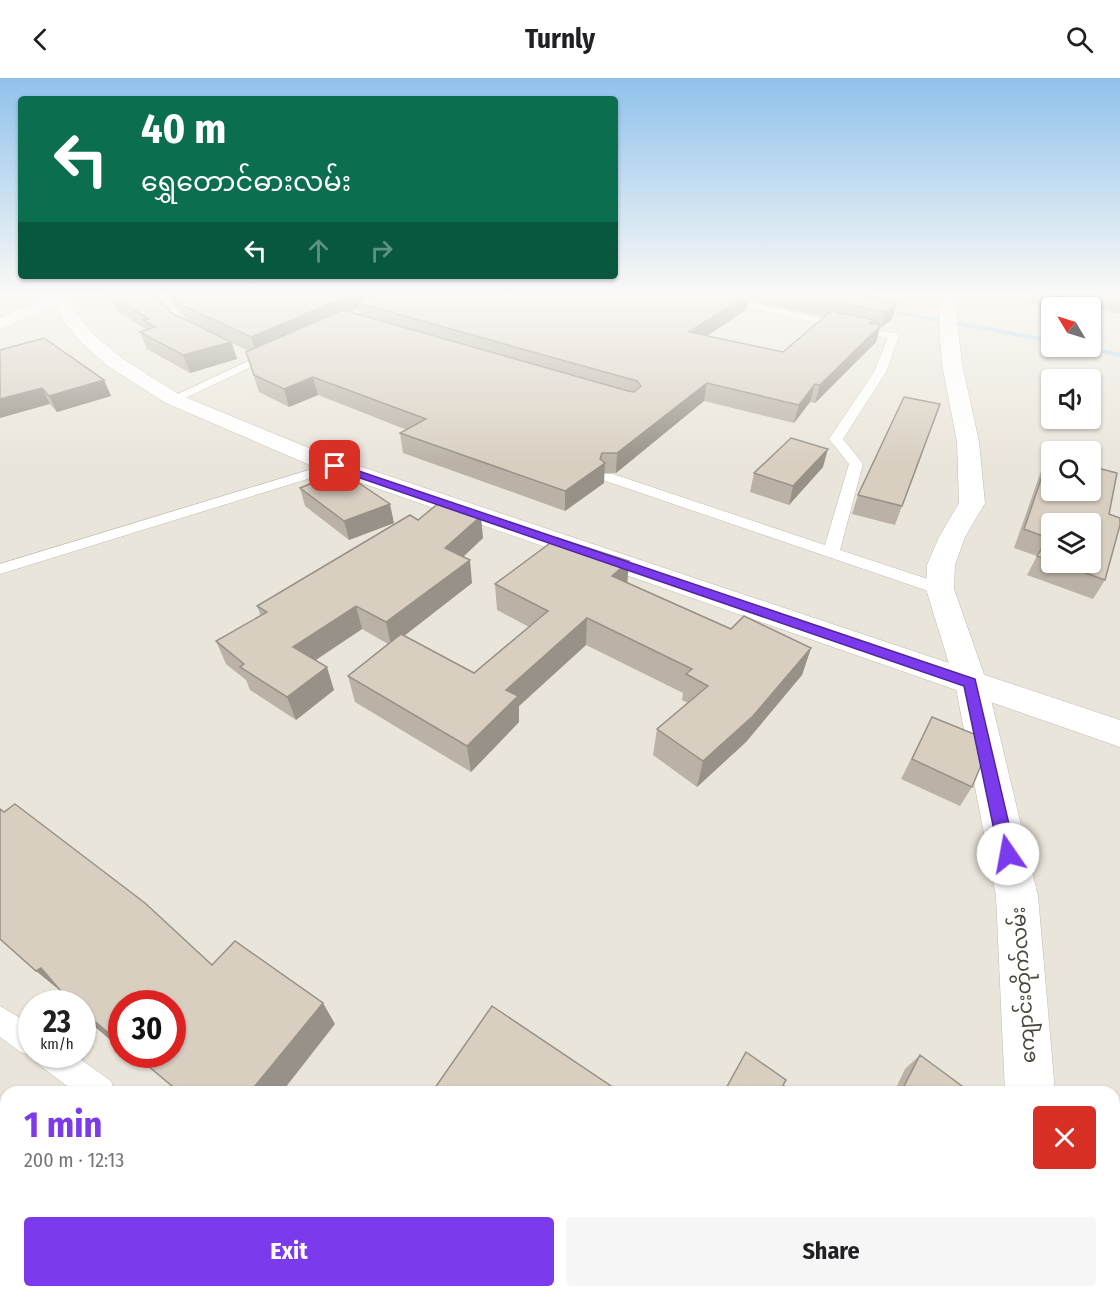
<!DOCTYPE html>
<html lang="en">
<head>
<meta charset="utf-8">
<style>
  :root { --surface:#fff; --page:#f6f6f6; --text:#202124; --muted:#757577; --accent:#7c3aed }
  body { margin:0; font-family:"Fira Sans Condensed","Noto Sans Myanmar",sans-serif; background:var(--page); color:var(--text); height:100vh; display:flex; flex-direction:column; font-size:22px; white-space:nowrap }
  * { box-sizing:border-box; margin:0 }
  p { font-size:20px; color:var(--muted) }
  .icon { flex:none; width:33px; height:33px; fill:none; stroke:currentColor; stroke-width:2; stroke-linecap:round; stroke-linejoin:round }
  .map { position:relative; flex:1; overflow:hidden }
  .sheet { position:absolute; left:0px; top:1008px; width:1120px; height:212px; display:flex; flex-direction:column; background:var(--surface); border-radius:18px 18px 0 0; box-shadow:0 2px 4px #0004 }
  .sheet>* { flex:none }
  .hud { position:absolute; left:18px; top:18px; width:600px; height:183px; border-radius:6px; box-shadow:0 2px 4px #0004; background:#0b6e4f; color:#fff; overflow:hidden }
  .needle { width:39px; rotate:308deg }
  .buttons { position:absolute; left:1041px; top:219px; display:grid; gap:12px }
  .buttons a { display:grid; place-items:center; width:60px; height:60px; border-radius:6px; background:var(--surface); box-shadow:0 2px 4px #0004; font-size:30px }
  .speed { position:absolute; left:18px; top:912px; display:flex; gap:12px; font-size:30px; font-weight:700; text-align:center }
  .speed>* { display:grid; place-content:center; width:78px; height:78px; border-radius:50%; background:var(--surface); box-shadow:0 2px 4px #0004; line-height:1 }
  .speed small { font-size:15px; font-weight:400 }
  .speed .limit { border:9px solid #d22; background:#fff; color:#111 }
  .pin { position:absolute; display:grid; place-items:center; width:51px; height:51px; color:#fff; margin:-26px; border-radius:12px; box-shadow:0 3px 9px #0006 }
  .me { position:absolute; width:66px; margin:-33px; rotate:348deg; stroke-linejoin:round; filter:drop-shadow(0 0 4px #0008) }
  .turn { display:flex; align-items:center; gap:21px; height:126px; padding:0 24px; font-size:27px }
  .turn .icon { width:78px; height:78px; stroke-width:2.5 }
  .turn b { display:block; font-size:42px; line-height:51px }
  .lanes { display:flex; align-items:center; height:57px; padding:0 24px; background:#0003; justify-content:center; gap:30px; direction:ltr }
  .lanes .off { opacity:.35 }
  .round { display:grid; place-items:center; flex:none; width:63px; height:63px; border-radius:6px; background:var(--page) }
  .summary { display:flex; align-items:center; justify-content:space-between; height:102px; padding:0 24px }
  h1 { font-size:36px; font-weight:700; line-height:45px; color:var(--accent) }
  .cta { display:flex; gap:12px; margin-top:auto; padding:12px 24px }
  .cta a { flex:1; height:69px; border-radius:6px; background:var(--accent); color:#fff; font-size:24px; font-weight:700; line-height:69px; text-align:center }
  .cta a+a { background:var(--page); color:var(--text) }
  header { display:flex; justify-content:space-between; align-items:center; height:78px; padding:0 24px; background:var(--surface); font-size:27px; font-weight:700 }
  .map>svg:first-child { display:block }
  .residential { fill:#eae5da; fill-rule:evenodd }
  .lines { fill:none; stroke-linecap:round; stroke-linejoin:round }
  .stream { fill:#a9d4f2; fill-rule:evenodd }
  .service-casing { stroke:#c2bbae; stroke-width:1 }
  .minor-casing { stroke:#c2bbae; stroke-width:1 }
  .tertiary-casing { stroke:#c2bbae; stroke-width:1 }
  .service { fill:#fff; fill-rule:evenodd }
  .minor { fill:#fff; fill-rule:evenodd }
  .tertiary { fill:#fff; fill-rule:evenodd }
  .wall { fill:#bab2a6; fill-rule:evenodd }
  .shaded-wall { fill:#979187 }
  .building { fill:#d8cfc1; stroke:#979187; stroke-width:1.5 }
  .route { fill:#7c3aed; stroke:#51269a; stroke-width:1.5 }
  .labels { text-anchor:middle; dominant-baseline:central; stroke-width:6; stroke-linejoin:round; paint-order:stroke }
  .street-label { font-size:20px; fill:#4b4439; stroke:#fff }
</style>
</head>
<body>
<header><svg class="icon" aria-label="back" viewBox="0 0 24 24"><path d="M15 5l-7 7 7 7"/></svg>Turnly<svg class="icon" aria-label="search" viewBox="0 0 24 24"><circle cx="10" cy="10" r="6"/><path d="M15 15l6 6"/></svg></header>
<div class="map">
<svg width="1120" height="1219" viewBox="0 0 1120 1219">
  <rect width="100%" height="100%" fill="#f6f3ec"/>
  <path class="residential" d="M0 216H1120V1219H0ZM1052 230H1090V268H1052ZM1052 302H1090V340H1052ZM1052 374H1090V412H1052ZM1052 446H1090V484H1052ZM32 926H82V976H32ZM122 926H172V976H122ZM6 1014H1114V1214H6Z"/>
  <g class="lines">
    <path class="stream" d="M880 230 1052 261V265L878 233Z
      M1074 268H1088L1120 275V279Z"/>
    <g class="service-casing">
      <path id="service" d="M160 216H170L167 224 183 240V244H175L159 226Z
        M685 216H703L898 256 899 258 886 294 843 361 863 386 840 472 946 507 949 511 946 515H934L603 402 601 399 603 396H613L825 467 849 386 829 361 874 294 888 260Z
        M272 272 278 275 276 277 177 324H169L167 321Z
        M335 384 340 385 342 388 340 391 0 496V486Z
        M0 928 32 947V976H73L111 1003 115 1014H75L38 986 35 978 22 975 0 959Z
        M49 1214H86L84 1219H47Z"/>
    </g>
    <g class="minor-casing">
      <path id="minor" d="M941 216H957V243L962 286 979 364 985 425 965 459 955 487 954 511 987 605 1038 818 1055 1014H1005L996 818 955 605 926 511 927 487 939 459 959 425 957 364 942 286 939 243Z
        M1015 1214H1073L1074 1219H1014Z"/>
    </g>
    <g class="tertiary-casing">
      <path id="tertiary" d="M55 216H79L71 226 78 238 95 258 123 281 180 317 326 377 1120 642V669L310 387 166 325 109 289 83 266 64 244 55 228 0 251V240Z"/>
    </g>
    <use href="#service" class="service"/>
    <use href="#minor" class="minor"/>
    <use href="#tertiary" class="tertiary"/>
  </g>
  <path class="wall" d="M109 216H158L157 218 172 235 188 242 170 223 167 216H873L871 219 897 225 892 241 880 250 876 264 815 325 810 324 794 345 704 323 616 395H604V405L565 433 403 375 400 355 407 352 318 317 289 329 259 314 246 274 249 273 232 265 237 281 190 295 147 271 140 254 147 252 116 232ZM748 223 824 239 783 274 707 258 746 232ZM359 230 360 237 350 234Z
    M1033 216H1120V236L1094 230 1090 235V230H1053L1029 225Z
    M0 272 104 302 111 318 57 334Z
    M940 326 895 447 852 436 858 417Z
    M1049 378 1109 436 1105 502 1093 521 1027 497 1037 478 1014 470 1040 396ZM1052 446 1090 484H1052Z
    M823 389 789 427 750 414 754 395Z
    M300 410 394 445 349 462 305 428Z
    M418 442 483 460 463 479 472 505 404 558 474 595 529 549 497 532 495 506 629 483 627 504 731 551 811 570 802 597 746 664 697 709 653 677 657 651 688 625 682 622 683 615 586 567 519 628V644L471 694 355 624 348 598 388 566 362 551 315 582 334 612 296 642 250 612 246 602 226 586 216 563 261 538 257 528Z
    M932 639 972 709 960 728 901 701Z
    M920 977 970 1014H894L905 991Z
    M649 1214H659L655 1218Z"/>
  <path class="shaded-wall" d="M352 216H390L358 225 359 230 256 277 251 259Z
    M749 216 746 232 687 271 689 254Z
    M865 216H873L863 229H861Z
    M1100 218 1094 230 1090 235 1095 225Z
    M897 225 892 241 881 250 885 234Z
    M875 242 871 257 881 247 876 264 815 325 820 307 870 245Z
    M231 264 237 281 190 295 183 277Z
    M313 299 318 317 289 329 284 311Z
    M104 302 111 318 57 334 49 318Z
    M707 305 704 323 616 395 617 375Z
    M815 306 810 324 794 345 799 327Z
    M42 310 50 326 0 340V321Z
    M828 371 823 389 789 427 793 408Z
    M602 375 601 387 605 385 604 405 565 433V413L600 381Z
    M390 426 394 445 349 462 344 443Z
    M481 438 483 460 448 493 445 470Z
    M470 482 472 505 391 568 386 544Z
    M629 483 627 509 612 498Z
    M356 528 362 551 301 592 293 569Z
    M587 540 586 567 519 628V644L471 694 467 668 506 612Z
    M811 570 802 597 746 664 697 709 703 683Z
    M327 589 334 612 296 642 287 619Z
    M41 890 67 912 63 915 36 893Z
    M323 925 335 946 282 1014H250Z
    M92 941 117 962 113 964 89 944Z
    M299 1214H312L316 1219H303Z"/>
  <path class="building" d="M109 216H155L172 235 231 264 183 277 140 254 155 249 143 242 149 241Z
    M172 216H352L251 259 184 228Z
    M378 216H749L689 254 783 274 831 233 875 242 870 245 881 247 820 307 815 306 799 327 707 305 617 375H602L600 381 605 385 565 413 400 355 426 341 313 299 284 311 254 297 246 274 343 232 628 313 634 314 641 308 637 303 358 225Z
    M794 216H865L864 217 897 225 885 234Z
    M1050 216H1120V223L1100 218 1095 225Z
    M44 260 104 302 49 318 42 310 0 321V272Z
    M904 319 940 326 902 428 858 417Z
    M791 360 828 371 793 408 754 395Z
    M1049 378 1052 379V412H1090V388L1117 395 1109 436 1120 440V447L1105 502 1055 484H1090V446H1052V483L1037 478 1048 460 1024 451Z
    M341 393 390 426 344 443 300 410Z
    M440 424 481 438 445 470 470 482 386 544 356 528 293 569 327 589 287 619 240 589 244 586 216 563 267 534 257 528 410 437 418 442Z
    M557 460 629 483 612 498 731 551 744 538 811 570 753 638 703 683 657 651 708 608 686 596 692 591 587 540 506 612 518 618 467 668 348 598 401 556 474 595 548 533 495 506Z
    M932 639 979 658 984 680 972 709 912 681Z
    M15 726 145 825 212 887 235 863 323 925 250 1014H179L134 976H172V926H122V966L92 941 89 944 82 937V926H72L41 890 36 893 0 861V731L4 734Z
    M492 928 620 1014H432Z
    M746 974 786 1002 783 1007 792 1014H724Z
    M920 977 970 1014H901Z
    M236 1214H299L303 1219H230Z"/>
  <linearGradient id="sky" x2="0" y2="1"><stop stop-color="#8fc1ec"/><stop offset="0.56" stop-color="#fbfaf6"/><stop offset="1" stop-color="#fbfaf6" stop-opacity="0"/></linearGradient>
  <rect width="1120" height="386" fill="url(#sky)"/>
  <path class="route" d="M331 386H338L975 601 1016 776 1013 781 1008 783 1002 781 999 776 964 608 331 390Z"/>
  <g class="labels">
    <g class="street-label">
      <text transform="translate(1023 907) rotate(-94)">ကျောင်းတိုက်လမ်း</text>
    </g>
  </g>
</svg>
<div class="buttons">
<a><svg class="needle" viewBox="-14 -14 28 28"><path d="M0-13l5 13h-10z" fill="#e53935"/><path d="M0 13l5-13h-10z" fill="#757577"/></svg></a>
<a><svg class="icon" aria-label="sound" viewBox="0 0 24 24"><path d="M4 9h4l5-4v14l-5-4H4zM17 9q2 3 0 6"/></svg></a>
<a><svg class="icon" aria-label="search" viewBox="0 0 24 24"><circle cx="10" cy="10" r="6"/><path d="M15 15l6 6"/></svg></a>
<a><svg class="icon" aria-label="layers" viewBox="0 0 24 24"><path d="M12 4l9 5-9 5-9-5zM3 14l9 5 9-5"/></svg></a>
</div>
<div class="speed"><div>23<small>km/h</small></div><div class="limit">30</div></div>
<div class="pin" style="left:335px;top:388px;background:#d93025"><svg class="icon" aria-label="arrive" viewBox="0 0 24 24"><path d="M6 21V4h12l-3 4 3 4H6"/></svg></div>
<svg class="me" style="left:1008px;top:776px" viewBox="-20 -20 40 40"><circle r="19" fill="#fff"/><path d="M0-13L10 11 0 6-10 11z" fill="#7c3aed"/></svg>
<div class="hud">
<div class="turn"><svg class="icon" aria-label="left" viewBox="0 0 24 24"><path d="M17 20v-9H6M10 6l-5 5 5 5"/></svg><div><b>40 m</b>ရွှေတောင်ဓားလမ်း</div></div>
<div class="lanes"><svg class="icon" aria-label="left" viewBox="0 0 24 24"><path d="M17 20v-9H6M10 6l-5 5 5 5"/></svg><svg class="icon off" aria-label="ahead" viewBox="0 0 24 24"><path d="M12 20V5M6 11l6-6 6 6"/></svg><svg class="icon off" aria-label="right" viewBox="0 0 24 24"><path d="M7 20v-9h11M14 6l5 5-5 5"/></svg></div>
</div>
<section class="sheet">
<div class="summary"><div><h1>1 min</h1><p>200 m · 12:13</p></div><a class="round" style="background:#d93025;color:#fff"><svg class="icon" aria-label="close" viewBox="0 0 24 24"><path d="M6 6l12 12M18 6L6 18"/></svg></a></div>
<div class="cta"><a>Exit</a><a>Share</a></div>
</section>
</div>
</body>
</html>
